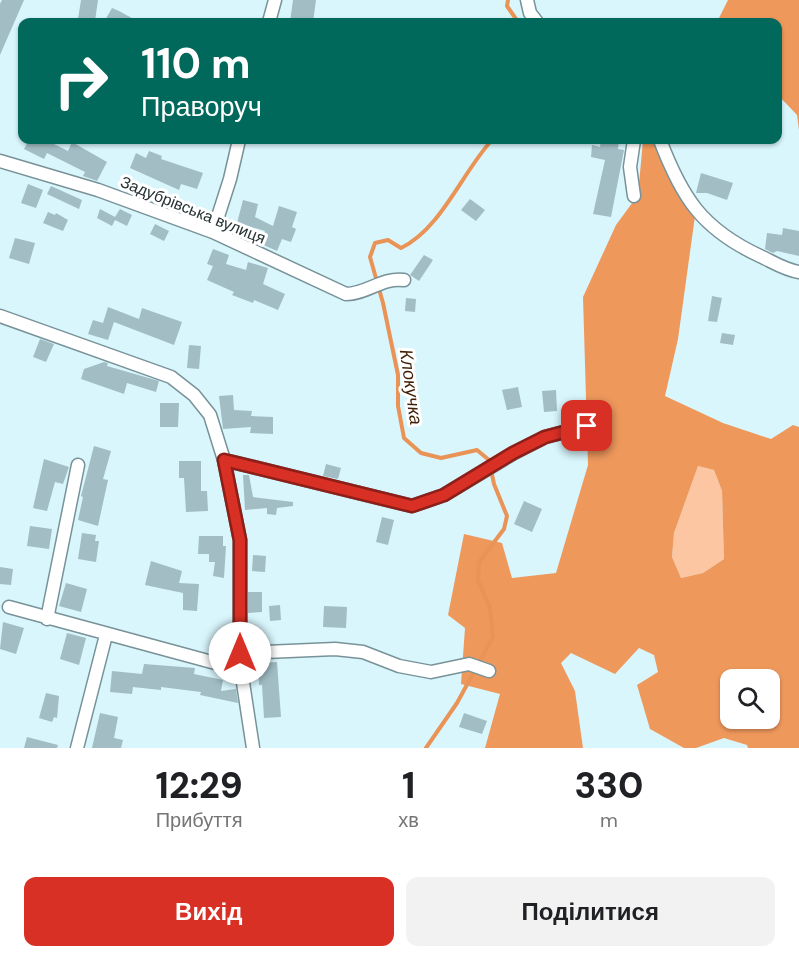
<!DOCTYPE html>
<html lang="uk">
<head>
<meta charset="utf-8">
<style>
  :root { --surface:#fff; --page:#f2f2f2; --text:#202124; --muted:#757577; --accent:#d93025 }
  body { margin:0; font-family:"DM Sans",sans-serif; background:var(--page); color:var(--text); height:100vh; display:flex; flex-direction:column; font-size:22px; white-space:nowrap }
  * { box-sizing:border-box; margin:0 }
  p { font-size:20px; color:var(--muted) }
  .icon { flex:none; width:33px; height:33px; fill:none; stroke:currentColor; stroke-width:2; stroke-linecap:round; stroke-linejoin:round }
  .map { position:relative; height:748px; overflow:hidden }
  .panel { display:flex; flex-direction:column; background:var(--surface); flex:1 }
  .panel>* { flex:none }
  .hud { position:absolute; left:18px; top:18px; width:764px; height:126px; border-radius:12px; box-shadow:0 2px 4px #0004; background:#00695c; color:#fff; overflow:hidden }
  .fabs { position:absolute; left:720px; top:669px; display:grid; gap:12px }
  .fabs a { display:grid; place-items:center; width:60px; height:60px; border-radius:12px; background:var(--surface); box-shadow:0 2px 4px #0004; font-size:30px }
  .pin { position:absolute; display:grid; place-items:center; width:51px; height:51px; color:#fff; margin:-26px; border-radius:12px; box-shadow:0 3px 9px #0006 }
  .me { position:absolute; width:66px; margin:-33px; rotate:0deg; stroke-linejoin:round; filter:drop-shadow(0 0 4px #0008) }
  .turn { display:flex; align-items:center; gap:21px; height:126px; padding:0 24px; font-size:27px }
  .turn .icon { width:78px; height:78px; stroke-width:2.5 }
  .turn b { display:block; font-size:42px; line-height:51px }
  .eta { display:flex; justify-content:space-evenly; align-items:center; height:102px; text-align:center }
  .eta b { font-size:36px; font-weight:800; line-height:42px }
  .cta { display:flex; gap:12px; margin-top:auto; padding:12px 24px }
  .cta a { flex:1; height:69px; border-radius:12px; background:var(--accent); color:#fff; font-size:24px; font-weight:800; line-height:69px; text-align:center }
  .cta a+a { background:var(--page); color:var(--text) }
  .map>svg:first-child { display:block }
  .green { fill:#fdc6a2 }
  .forest { fill:#ef985c; fill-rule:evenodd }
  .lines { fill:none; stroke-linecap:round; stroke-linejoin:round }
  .stream { stroke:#e99357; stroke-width:4 }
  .building { fill:#a2bdc4 }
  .minor-casing { stroke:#789298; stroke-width:15 }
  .minor { stroke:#fff; stroke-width:12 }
  .route-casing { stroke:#8d1f18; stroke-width:15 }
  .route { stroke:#d93025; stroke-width:10 }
  .labels { text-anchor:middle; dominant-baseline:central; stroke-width:6; stroke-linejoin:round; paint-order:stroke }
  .street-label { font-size:16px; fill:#263133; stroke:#fff }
  .water-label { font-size:18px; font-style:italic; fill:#422006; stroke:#fff }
</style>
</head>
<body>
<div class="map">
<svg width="799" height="748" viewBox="0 0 799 748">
  <rect width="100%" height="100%" fill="#d9f6fd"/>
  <path class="green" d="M698 466 714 470 722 491 724 559 703 573 681 578 672 557 674 533Z"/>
  <path class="forest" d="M728 0H799V130L797 115 777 94V22H717Z
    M643 140H659L695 216 678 339 665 396 723 423 771 439 793 425 799 427V748H748L747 745 724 738 696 748H684L650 729 637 685 658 672 654 655 639 648 615 674 571 653 561 663 575 691 583 748H485L500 694 461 684 465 628 448 615 464 534 502 543 512 578 556 573 588 465 583 297 616 225 638 195ZM698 466 714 470 722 491 724 559 703 573 681 578 672 557 674 533ZM730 680H770V718H730Z"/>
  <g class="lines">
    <path class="stream" d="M508 0 507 6 518 22
      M426 748 457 703 493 637 490 608 478 580 479 562 504 529 507 516 494 484 489 460 477 450 441 458 421 453 404 438 398 406V375L383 303 370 257 375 243 388 240 401 248C441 229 463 171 492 140"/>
  </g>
  <path class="building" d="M2 0H24L0 55V4Z
    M81 0H98L95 21 78 19Z
    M293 0H316L313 22H290Z
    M112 8 119 11 139 22H104Z
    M29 140H46L68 151 72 142 107 162 97 181 83 176 85 172 47 153 44 159 24 149Z
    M601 140H619L618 149 624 150 611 217 593 214 605 160 591 157 592 145 600 147Z
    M149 151 162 156 161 159 203 173 197 189 181 184 179 190 130 168 136 153 146 158Z
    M701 173 733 183 727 200 707 193H696Z
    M28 184 43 190 36 208 21 203Z
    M51 186 82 200 79 209 47 194Z
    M470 199 485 210 476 221 461 210Z
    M243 200 258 204 255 217 273 226 279 206 297 212 292 227 296 229 291 242 282 239 277 251 259 243 265 231 237 223Z
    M100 209 115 217 120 209 132 215 127 226 115 220 112 226 97 218Z
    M48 212 55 215 56 213 68 220 63 231 43 223Z
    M155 224 169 231 164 241 150 234Z
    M783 228 799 231V256L777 251 773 253 765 249 767 233 782 235Z
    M15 238 35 243 29 264 9 258Z
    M213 249 229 255 226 264 246 270 248 262 268 268 263 284 285 294 278 310 254 300 253 303 232 295 234 292 207 280 213 266 207 264Z
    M424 255 433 260 419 281 410 275Z
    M712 296 722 298 717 322 708 321Z
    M406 298 416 299 415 312 405 311Z
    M108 307 139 319 142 308 182 322 174 345 114 322 108 340 88 334 93 320 103 323Z
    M722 333 735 335 733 345 720 343Z
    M40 339 54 344 46 362 33 357Z
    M189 345 201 346 199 369 187 368Z
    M104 362 108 363 107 366 159 381 156 392 127 383 124 394 81 379 84 369Z
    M518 387 522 407 507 410 502 390Z
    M556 390 557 411 544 412 542 391Z
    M233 395 234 410 252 411 251 416 273 417V434L250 433 251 427 223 429 219 396Z
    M160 403H179L178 427H160Z
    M94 446 111 451 103 479 108 480 98 526 78 520 83 497 81 496Z
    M44 459 69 467 63 484 55 482 47 511 33 508Z
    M179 461H201V491H207L208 511 186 512 184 478H179Z
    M326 464 341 468 338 479 323 476Z
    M243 475H249L253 497 293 502V506L277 508 276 515 267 514V508L245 510Z
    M524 501 542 509 532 532 514 524Z
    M382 517 394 520 388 545 376 542Z
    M30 526 52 529 49 549 27 546Z
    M82 533 96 535 95 541H99L96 562 78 559Z
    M199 536H223V546H226L224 578 213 576 215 562H209V554H198Z
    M253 555 266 556 265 572 252 571Z
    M151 561 182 571 179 583 199 584 197 611 183 610V593L145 585Z
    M0 567 13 569 11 585 0 584Z
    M66 583 87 589 81 612 59 606Z
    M248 592H262V612L248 613Z
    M280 605 281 620 270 621 269 606Z
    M324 606 347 607 346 628 323 627Z
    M3 622 24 628 16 654 0 649Z
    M67 633 86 638 79 665 60 659Z
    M277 662 281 717 264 718 262 685H259L258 663Z
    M144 664 195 668 194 674 223 680 221 691 236 689 238 703 200 695 201 692 161 687V690L133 687 132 694 110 692 112 671 142 674Z
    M46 693 59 696 57 718 54 717 52 722 39 718Z
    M100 713 118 717 114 738 123 740 121 748H92Z
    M464 713 487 721 482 734 459 727Z
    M27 737 58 745 57 748H24Z"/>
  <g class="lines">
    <g class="minor-casing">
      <path id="minor" d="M527 0 530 13 537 22
        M269 22 275 0
        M660 140C682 198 702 229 760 256 773 262 785 270 799 272
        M0 161 98 190 213 232 346 294C367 294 382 277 404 280
        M634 196 630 167 634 140
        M213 232 230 179 239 140
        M0 316 171 377 194 395 210 415 224 460 240 540V663L253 748
        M224 460 412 506 444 495 514 453 545 437 587 426
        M9 607 219 664 240 663
        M47 619 78 465
        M240 653 335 649 363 652 399 666 431 672 469 664 489 671
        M77 748 106 635"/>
    </g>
    <use href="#minor" class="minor"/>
  </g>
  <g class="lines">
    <g class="route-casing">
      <path id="route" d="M240 653V540L224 460 412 506 444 495 513 453 545 437 587 426"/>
    </g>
    <use href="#route" class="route"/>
  </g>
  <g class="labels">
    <g class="street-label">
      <text transform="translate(193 210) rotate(22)">Задубрівська вулиця</text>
    </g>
    <g class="water-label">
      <text transform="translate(411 387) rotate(82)">Клокучка</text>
    </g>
  </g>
</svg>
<div class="fabs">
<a><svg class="icon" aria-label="search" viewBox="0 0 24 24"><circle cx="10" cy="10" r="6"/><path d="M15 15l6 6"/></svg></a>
</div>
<div class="pin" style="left:587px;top:426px;background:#d93025"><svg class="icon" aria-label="arrive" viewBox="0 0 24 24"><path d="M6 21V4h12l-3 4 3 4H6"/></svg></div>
<svg class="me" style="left:240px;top:653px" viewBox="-20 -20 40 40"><circle r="19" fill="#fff"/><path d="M0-13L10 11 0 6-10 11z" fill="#d93025"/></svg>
<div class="hud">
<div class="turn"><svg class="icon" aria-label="right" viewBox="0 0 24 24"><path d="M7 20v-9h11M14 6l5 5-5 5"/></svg><div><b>110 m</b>Праворуч</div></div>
</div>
</div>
<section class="panel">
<div class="eta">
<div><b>12:29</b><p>Прибуття</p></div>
<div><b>1</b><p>хв</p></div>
<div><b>330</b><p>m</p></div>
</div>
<div class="cta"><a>Вихід</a><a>Поділитися</a></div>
</section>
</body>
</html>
